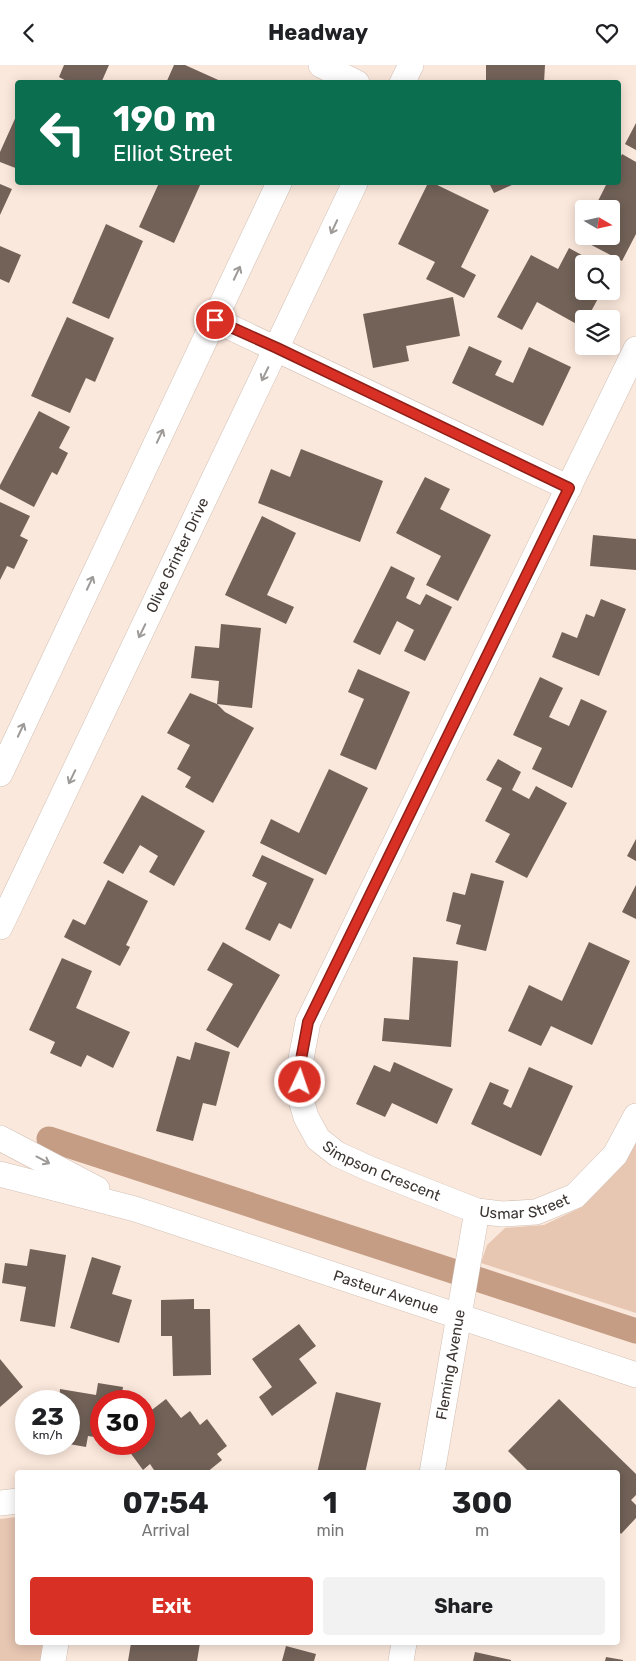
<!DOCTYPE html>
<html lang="en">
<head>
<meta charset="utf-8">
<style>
  :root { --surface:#fff; --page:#f2f2f2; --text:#202124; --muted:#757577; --accent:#d93025 }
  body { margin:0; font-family:Rubik,sans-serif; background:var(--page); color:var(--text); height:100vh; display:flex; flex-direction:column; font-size:19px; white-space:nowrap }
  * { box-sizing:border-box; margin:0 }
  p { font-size:16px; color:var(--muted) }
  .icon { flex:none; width:28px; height:28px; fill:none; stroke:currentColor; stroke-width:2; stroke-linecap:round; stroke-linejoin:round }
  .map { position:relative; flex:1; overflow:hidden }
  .panel { position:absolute; left:15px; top:1405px; width:605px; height:175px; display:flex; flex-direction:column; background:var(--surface); border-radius:5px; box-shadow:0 2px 12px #0003 }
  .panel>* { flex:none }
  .banner { position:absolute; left:15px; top:15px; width:606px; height:105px; border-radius:5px; box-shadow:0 2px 12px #0003; background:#0b6e4f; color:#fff; overflow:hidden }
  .needle { width:32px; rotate:99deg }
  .tools { position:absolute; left:575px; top:135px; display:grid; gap:10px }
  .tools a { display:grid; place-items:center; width:45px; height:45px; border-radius:5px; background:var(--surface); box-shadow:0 2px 12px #0003; font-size:25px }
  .speed { position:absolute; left:15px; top:1325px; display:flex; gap:10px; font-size:25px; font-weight:700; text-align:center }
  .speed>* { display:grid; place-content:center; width:65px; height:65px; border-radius:50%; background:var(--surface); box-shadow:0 2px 12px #0003; line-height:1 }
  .speed small { font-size:12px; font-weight:400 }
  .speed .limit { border:8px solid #d22; background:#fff; color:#111 }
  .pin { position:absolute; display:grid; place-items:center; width:42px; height:42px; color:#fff; margin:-21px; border:2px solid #fff; border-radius:50%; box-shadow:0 1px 5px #0007 }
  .me { position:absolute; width:55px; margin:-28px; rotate:3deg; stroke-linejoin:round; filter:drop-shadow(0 0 4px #0008) }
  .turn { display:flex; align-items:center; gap:18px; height:105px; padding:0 15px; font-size:22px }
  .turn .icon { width:65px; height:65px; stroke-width:2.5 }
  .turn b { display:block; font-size:35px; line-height:42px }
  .eta { display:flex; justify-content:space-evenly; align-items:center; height:85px; text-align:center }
  .eta b { font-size:30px; font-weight:700; line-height:35px }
  .cta { display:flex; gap:10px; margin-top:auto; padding:10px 15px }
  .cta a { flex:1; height:58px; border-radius:5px; background:var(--accent); color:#fff; font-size:20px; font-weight:700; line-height:58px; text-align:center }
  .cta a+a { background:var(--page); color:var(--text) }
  header { display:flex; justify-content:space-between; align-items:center; height:65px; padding:0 15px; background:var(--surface); font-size:22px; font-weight:700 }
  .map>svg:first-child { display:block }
  .green { fill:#e7c6b2 }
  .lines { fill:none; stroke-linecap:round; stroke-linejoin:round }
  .canal { stroke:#c59d85; stroke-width:25 }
  .building { fill:#726258 }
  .minor-casing { stroke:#d2c0b5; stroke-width:26 }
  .minor { stroke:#fff; stroke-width:25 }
  .oneway { stroke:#9d9a98 }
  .route-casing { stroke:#8d1f18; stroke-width:12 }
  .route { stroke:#d93025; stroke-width:9 }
  .labels { text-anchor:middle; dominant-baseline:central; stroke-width:5; stroke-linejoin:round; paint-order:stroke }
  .street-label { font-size:15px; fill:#3b3430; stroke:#fff7f3 }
</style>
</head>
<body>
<header><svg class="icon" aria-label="back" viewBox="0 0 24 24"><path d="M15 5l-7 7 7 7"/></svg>Headway<svg class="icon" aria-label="heart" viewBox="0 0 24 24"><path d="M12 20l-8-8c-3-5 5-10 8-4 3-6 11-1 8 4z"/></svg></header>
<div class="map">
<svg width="636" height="1596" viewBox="0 0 636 1596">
  <rect width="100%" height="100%" fill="#fbe8dc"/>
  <path class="green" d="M636 1074V1248L481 1198 487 1180 505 1163 544 1160 582 1142 620 1103Z
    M17 1452 18 1578H52L49 1596H0V1454Z"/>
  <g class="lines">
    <path class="canal" d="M49 1074 636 1266"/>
  </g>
  <path class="building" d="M64 0H109L101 18H70L59 12Z
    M174 0H185L225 18H166Z
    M486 0H545L544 18H486Z
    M18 47V104L0 97V87Z
    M636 58V85L625 79Z
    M622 89 636 97V169L622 196 578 173 584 163V171H611V144H594L607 118H619V95Z
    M159 118H201L174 178 139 162Z
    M428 118H433L489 145 461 202 476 210 464 233 426 214 435 197 398 179Z
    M489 118H516L494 128Z
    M0 119 12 124 0 150Z
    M106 159 143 176 109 254 72 238Z
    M0 181 21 190 9 218 0 214Z
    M569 183 598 199H584V226H602L587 254H584L582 262 537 237 522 265 497 252 531 190 558 204Z
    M453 232 460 271 406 281 409 296 373 303 363 249Z
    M67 252 114 273 95 317 86 313 70 348 31 331Z
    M469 281 502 296 495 310 513 318 529 282 571 302 543 361 452 318Z
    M39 346 70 362 59 383 68 388 57 410 52 407 34 442 0 424V420Z
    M301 384 383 416 360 477 258 438 271 404 290 412Z
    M425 412 450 424 440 444 491 470 458 536 426 520 441 491 396 468Z
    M0 437 30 451 20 471 28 475 14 504 7 501 0 515Z
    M262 451 296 468 267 530 294 542 286 559 225 530Z
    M593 470 636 474V505L590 501Z
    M391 501 415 513 406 533 420 540 426 529 452 542 425 596 404 586 414 565 397 556 380 590 353 577Z
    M601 534 626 544 599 611 552 592 562 567 577 573 586 549 594 552Z
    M221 559 261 563 252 643 217 639 219 616 191 613 195 581 219 583Z
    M358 604 410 627 376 705 340 690 364 634 348 627Z
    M540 612 563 623 549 652 569 661 581 634 607 646 572 723 532 704 542 683 513 670Z
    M190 628 217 639 225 647 254 663 213 738 185 722 191 712 177 704 190 680 167 668Z
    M498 694 521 707 512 725 529 734 536 721 567 738 527 813 495 797 510 769 485 756 502 723 486 715Z
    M329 704 368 723 326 810 260 778 271 754 299 768Z
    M142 730 205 766 174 821 149 807 158 791 140 780 123 809 103 798Z
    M636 774V796L627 791Z
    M262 790 314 814 291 864 279 858 270 876 245 864 267 818 252 811Z
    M471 808 504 816 486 886 456 879 461 860 446 856 453 827 465 830Z
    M108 815 148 836 126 880 130 882 120 901 64 872 73 854 85 860Z
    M636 820V854L622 847Z
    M223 877 280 910 238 983 206 965 233 919 207 905Z
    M589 877 630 896 592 980 551 961 541 981 508 966 529 920 562 936Z
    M413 892 458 896 451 982 382 976 384 953 409 955Z
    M62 893 92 906 76 943 130 967 113 1003 87 990 81 1002 50 988 55 977 29 965Z
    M195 977 230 987 216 1041 203 1038 193 1076 156 1066 177 991 190 995Z
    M394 997 453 1024 437 1059 392 1038 385 1052 356 1039 374 1000 390 1007Z
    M529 1002 573 1021 541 1091 471 1059 490 1017 509 1025 503 1039 511 1043Z
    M30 1184 66 1190 55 1262 20 1256 26 1222 2 1218 5 1198 27 1201Z
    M92 1192 121 1201 112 1229 132 1235 119 1278 70 1263Z
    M194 1234V1244H210L211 1310 173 1311 172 1271H161V1235Z
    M299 1259 316 1281 299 1294 317 1318 272 1351 259 1332 272 1322 252 1294Z
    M0 1294 23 1322 0 1342Z
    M98 1318 123 1322 121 1336H101V1373L88 1371 86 1382 69 1379V1336H59L60 1324 96 1330Z
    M336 1327 381 1338 365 1408H317Z
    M166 1334 181 1353 190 1346 200 1360 207 1354 227 1381 217 1389 222 1395 206 1408H156L150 1399 143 1405 129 1386 139 1379H144V1351Z
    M559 1334 636 1409V1430L631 1435 636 1440V1453L621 1469 618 1465V1408H530L508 1386Z
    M131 1578H200L197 1596H128Z
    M286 1581 316 1589 314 1596H282Z
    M475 1587 511 1595V1596H473Z
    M606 1592 623 1595V1596H605Z"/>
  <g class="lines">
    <g class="minor-casing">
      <g id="minor">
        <path d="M321 0 357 18"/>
        <path d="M402 18 411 0"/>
        <path d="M215 255 569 423"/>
        <path id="s1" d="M636 284 308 957 300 999 301 1035 306 1052 318 1074 337 1089 370 1104 477 1146 502 1149 536 1147 575 1131 615 1090 636 1051"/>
        <path d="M0 709 279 118"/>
        <path id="s2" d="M0 862 355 118"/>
        <path d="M0 1073 97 1124"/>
        <path id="s3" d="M0 1109 135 1144 636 1310"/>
        <path id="s4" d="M432 1408 477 1146"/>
        <path d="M0 1438 18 1436"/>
        <path d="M53 1596 56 1578"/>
        <path d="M401 1596 404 1578"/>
      </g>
    </g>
    <use href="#minor" class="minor"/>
  </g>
  <defs><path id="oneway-shaft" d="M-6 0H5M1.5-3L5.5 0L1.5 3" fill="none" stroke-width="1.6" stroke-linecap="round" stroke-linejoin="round" transform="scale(1.25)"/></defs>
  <g class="oneway">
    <use href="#oneway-shaft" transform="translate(334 162) rotate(115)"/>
    <use href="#oneway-shaft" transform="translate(237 208) rotate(-65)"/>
    <use href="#oneway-shaft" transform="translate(265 309) rotate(116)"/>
    <use href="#oneway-shaft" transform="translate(160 371) rotate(-65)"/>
    <use href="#oneway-shaft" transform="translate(90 518) rotate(-65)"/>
    <use href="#oneway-shaft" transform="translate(142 566) rotate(116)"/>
    <use href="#oneway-shaft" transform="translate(21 665) rotate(-65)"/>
    <use href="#oneway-shaft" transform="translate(72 712) rotate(116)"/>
    <use href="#oneway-shaft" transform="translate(43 1095) rotate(28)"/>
  </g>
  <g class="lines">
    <g class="route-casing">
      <path id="route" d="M215 255 277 283 569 423 308 957 300 1000V1017"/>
    </g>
    <use href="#route" class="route"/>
  </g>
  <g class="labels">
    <g class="street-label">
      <text stroke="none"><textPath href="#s2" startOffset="412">Olive Grinter Drive</textPath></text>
      <text stroke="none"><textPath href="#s1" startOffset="942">Simpson Crescent</textPath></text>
      <text stroke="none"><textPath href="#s1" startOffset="1094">Usmar Street</textPath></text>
      <text stroke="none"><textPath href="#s3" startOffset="404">Pasteur Avenue</textPath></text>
      <text stroke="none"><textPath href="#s4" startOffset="110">Fleming Avenue</textPath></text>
    </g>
  </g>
</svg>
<div class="tools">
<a><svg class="needle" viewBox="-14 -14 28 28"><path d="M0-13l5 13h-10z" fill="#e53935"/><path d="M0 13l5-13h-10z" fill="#757577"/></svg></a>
<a><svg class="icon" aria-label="search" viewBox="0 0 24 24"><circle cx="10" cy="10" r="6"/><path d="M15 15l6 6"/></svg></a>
<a><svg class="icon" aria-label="layers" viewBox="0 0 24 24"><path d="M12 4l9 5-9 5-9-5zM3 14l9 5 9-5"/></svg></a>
</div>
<div class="speed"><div>23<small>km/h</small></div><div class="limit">30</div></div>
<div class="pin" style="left:215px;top:255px;background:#d93025"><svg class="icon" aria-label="arrive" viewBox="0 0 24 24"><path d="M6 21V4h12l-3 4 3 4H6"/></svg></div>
<svg class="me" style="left:300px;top:1017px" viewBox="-20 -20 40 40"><circle r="17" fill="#d93025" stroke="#fff" stroke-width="3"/><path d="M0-11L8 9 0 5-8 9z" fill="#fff"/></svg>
<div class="banner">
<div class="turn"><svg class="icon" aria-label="left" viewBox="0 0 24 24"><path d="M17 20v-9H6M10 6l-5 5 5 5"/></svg><div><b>190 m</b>Elliot Street</div></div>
</div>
<section class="panel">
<div class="eta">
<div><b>07:54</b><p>Arrival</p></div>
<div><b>1</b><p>min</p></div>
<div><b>300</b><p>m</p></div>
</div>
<div class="cta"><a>Exit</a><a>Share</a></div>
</section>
</div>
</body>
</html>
